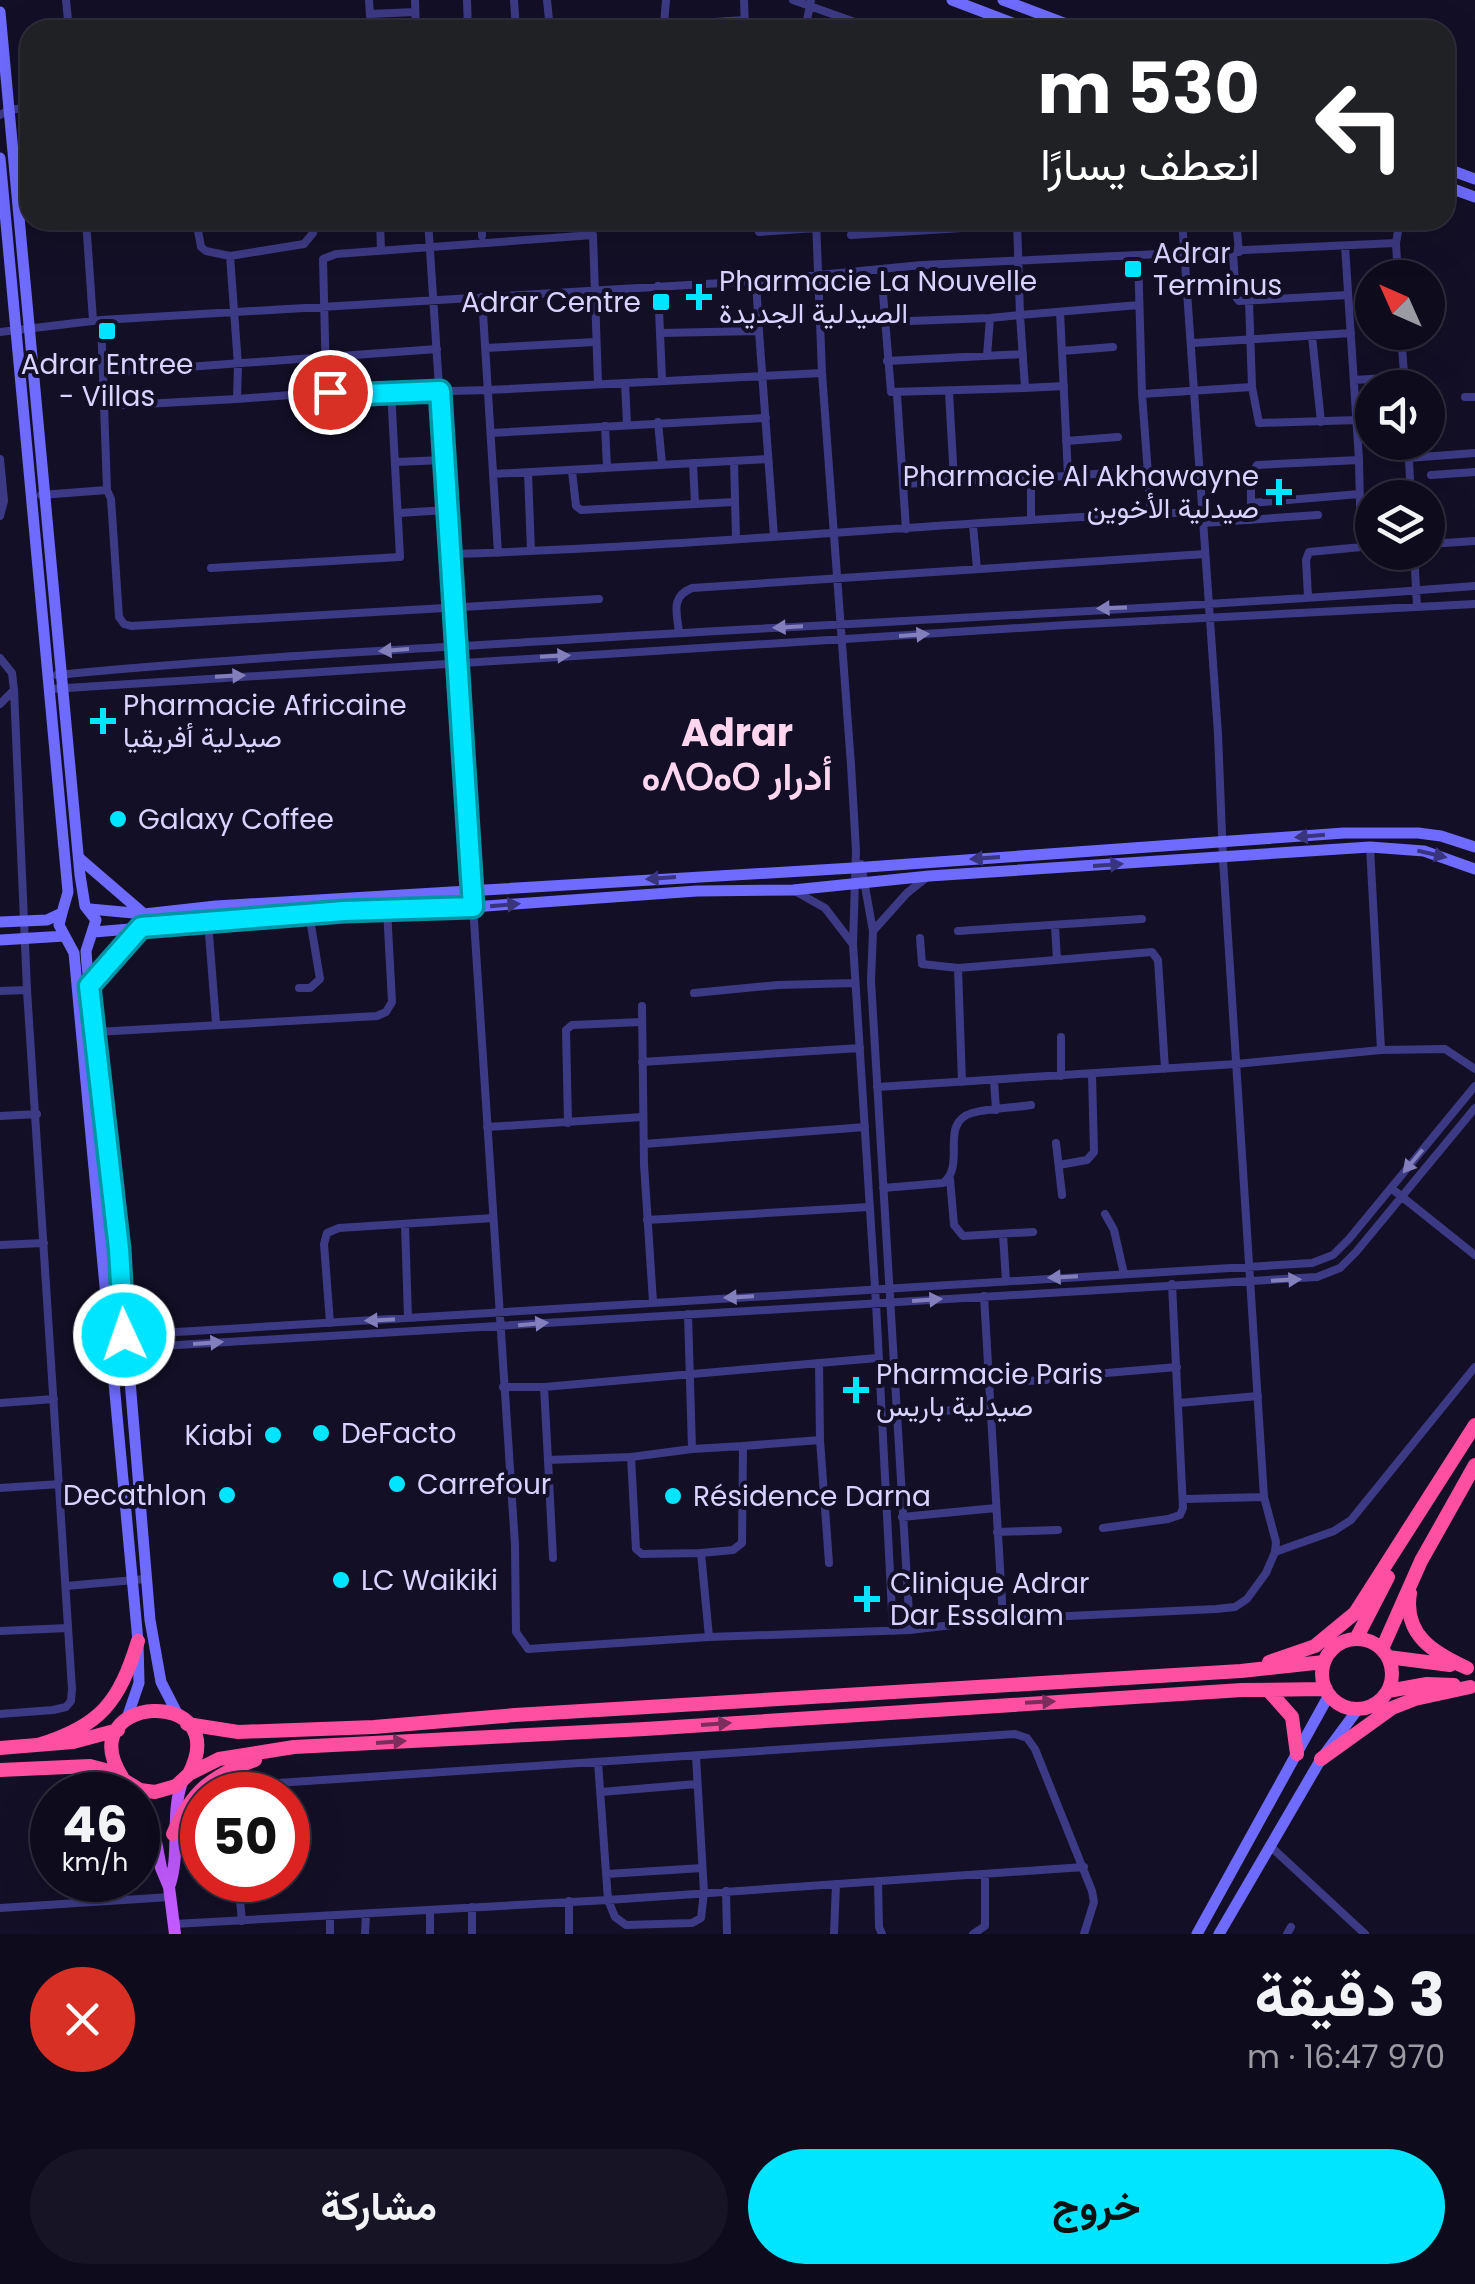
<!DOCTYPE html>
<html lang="ar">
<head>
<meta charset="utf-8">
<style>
  :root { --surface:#0e0b1c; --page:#171425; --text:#f1f3f6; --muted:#9b9ba3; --line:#2e2b3b; --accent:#00e5ff }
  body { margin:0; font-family:Poppins,Vazirmatn,"Noto Sans Tifinagh",sans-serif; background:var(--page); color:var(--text); direction:rtl; height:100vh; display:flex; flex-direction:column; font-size:38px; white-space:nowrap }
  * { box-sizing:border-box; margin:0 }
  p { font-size:32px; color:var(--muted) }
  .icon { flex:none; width:55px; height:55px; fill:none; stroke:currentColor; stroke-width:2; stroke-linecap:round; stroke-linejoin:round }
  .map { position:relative; height:1934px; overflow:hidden; direction:ltr }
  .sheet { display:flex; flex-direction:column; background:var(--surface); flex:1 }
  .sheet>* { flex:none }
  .banner { position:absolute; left:20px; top:20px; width:1435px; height:210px; border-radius:30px; box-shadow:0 10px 40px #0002,0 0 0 2px var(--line); direction:rtl; background:#202124; color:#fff; overflow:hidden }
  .needle { width:65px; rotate:315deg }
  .fabs { position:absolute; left:1355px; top:260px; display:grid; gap:20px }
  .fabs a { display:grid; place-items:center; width:90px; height:90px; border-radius:50%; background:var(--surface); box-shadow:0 10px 40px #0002,0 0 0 2px var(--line); font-size:50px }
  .speed { position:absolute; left:30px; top:1772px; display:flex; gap:20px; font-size:50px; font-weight:700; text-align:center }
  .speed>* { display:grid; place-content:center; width:130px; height:130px; border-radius:50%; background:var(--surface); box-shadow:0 10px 40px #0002,0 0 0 2px var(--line); line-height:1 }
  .speed small { font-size:25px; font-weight:400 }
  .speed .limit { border:15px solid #d22; background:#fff; color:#111 }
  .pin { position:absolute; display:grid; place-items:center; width:85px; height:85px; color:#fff; margin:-42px; border:5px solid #fff; border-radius:50%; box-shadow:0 2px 10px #0007 }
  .me { position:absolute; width:110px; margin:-55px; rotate:357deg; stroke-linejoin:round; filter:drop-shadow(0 0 8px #0008) }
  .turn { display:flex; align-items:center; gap:35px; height:210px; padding:0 30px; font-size:45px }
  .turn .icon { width:130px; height:130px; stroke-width:2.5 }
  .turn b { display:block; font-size:70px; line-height:85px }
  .round { display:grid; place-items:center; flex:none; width:105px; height:105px; border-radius:52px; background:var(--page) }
  .head { display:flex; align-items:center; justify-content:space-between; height:170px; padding:0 30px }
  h1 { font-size:60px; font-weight:700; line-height:75px }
  .primary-button { display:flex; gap:20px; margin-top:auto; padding:20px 30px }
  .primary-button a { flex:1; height:115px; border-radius:60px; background:var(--accent); color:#111; font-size:40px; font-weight:700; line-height:115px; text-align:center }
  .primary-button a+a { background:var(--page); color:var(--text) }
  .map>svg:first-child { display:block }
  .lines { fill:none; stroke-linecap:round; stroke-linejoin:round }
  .street { stroke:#3d3a85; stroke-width:8 }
  .secondary { stroke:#6f6bff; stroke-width:11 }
  .primary { stroke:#c25bff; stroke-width:12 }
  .highway { stroke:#ff4fa3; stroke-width:14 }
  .oneway { fill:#837fbc }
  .oneway2 { fill:#38347d }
  .oneway3 { fill:#7d2c5e }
  .route-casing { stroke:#0095a6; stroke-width:25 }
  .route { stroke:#00e5ff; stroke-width:18 }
  .poi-dot { fill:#00e5ff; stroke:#130f26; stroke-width:4 }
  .labels { text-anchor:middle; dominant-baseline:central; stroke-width:8; stroke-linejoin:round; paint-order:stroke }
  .poi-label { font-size:28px; fill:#d9d4ff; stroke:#130f26; text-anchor:start }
  .district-label { font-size:38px; font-weight:bold; fill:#ffd6f0; stroke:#130f26 }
</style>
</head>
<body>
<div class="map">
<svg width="1475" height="1934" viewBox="0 0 1475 1934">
  <rect width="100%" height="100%" fill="#130f26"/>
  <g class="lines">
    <path class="street" d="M66 0 69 30
      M369 0 371 30
      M415 0 416 30
      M467 0 468 30
      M514 0 516 30
      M547 0 550 30
      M744 0 745 30
      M793 0 877 30
      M370 14 415 12
      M664 25 666 0
      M596 30 744 20
      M805 30 811 0
      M0 115 9 110 30 107
      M86 220 93 321
      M196 220 201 247 206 251 230 256
      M380 220 381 251
      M428 220 515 1545 516 1632 528 1649 709 1637 910 1630 1003 1619 1216 1609 1235 1607 1247 1599 1266 1573 1275 1552 1276 1542 1264 1497 1223 859 1218 734 1182 220
      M482 220V236
      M753 220 759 232 816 228
      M816 220 822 373 851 765 856 850 853 944 876 1303 893 1631
      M1017 220 1020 315 1139 305
      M1236 220 1239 252
      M86 228 196 221
      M851 235 1088 220
      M1345 246 1359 460 1361 546
      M1233 253 1236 297 1239 301 1348 295
      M1138 255 1142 394 1252 387
      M881 269 891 392 1025 388 1020 315 990 318 987 356
      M1398 278 1396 243 1400 220
      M658 286 662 379
      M482 297 498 553
      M1249 301 1252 387 1259 423 1357 420
      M1060 312 1068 476 1148 470
      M883 322 990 318
      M759 331 774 536
      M0 332 101 320 756 281 922 265 1396 243
      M1401 332 1405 388
      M660 333 759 331 756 281
      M1312 336 1321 422
      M1193 343 1351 333
      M486 348 595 342
      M1062 351 1113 347
      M887 361 1023 354
      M104 373 437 349
      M1354 380 1404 377
      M598 383 593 235 336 254 323 259 326 380 331 392 339 394 488 390 822 373
      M625 383 627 424
      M1025 388 1064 386
      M949 392 954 481 1068 476
      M1142 394 1151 514
      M897 395 906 529
      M1465 397H1475
      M237 399 331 392
      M106 406 237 399 238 365 230 256 304 244 313 233 314 220
      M658 422 662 464
      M605 426 607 467
      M491 433 766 418
      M1066 441 1118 437
      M1408 442 1411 498
      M1408 458 1475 453
      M0 459 4 501 0 516
      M734 461 736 538
      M396 462 443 460
      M693 463 695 504
      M572 471 576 506 581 510 734 502
      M528 473 531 551
      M493 474 767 459
      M1431 475 1475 472
      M1031 479V520
      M903 484 954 481
      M107 490 111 499 119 617 124 624 131 626 599 599
      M41 495 107 490 101 320
      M1251 503 1359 494
      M399 513 447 510
      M1251 520V476L1257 465 1359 460
      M1203 523 1318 515
      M973 525 977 569
      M1428 544 1475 541
      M1414 552 1417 606
      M450 554C701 547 951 520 1202 512
      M211 568 400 557 391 391
      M1308 597 1306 560 1309 552 1372 546
      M679 632C677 613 670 597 692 588L1205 554
      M0 658 12 673 14 690 27 990 72 1689 71 1701 66 1707 53 1710 0 1714
      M57 675C230 658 404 650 578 639 877 621 1176 609 1475 586
      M51 689 1066 625 1475 604
      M0 704 14 690
      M1370 847 1381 1050
      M861 864 873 931 871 981 910 1630
      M793 890 825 908 852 943
      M208 921 216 1023
      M1055 926 1057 960
      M873 931 907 893 926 878
      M958 931 1142 919
      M920 938 922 964 958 968 1152 952 1158 960 1165 1069
      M958 968 962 1082
      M299 988H310L320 979 309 913
      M0 991 27 990
      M694 993 778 985 855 983
      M642 1006 644 1164 653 1302
      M96 1032 377 1016 386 1012 392 1002 387 909
      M1061 1037V1076
      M642 1062 860 1048
      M994 1080 996 1110
      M877 1087 1236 1064 1381 1050 1445 1049 1475 1069
      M0 1116 37 1114
      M568 1123 566 1030 572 1025 641 1022
      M487 1127 643 1117
      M1056 1143 1062 1195
      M644 1144 865 1127
      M1059 1165 1087 1160 1094 1152 1092 1074
      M950 1179 954 1225 963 1236 1033 1232
      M883 1188 943 1183C967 1165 938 1123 972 1113 991 1108 1012 1108 1031 1105
      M1391 1188 1475 1255
      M1105 1214 1114 1230 1124 1274
      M647 1220 869 1207
      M405 1224 408 1318
      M1003 1234 1006 1281
      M0 1245 44 1243
      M984 1296 1003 1619
      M688 1314 692 1449 743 1446 742 1543 733 1550 701 1553 709 1637
      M330 1323 324 1244 327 1233 339 1228 493 1218
      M110 1336 1312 1263 1333 1255 1349 1239 1475 1086
      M111 1349 1317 1277 1340 1268 1356 1252 1475 1108
      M1094 1374 1177 1367
      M988 1383 1046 1380
      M503 1387H544L877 1358
      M544 1387 548 1460 631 1457
      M0 1403 54 1399
      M1179 1403 1258 1396
      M895 1415 989 1407
      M820 1440 829 1563
      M743 1446 820 1440 819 1363
      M692 1449 631 1457 636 1549 642 1554 701 1553
      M548 1460 553 1558
      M0 1488 60 1484
      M1185 1499 1264 1497
      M902 1517 996 1508
      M1103 1528 1168 1519 1180 1515 1183 1508 1172 1284
      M997 1532 1058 1530
      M1275 1552 1334 1531 1351 1520 1475 1367
      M66 1586 146 1579
      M0 1631 68 1628
      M598 1762 608 1900 615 1917 626 1925 692 1923 701 1918 704 1892 696 1757
      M601 1792 697 1784
      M234 1795 248 1785 1015 1734 1027 1738 1035 1749 1092 1891 1094 1902 1084 1934
      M1269 1845 1365 1934
      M607 1874 702 1868
      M238 1880 242 1921
      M878 1881 879 1927 882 1934
      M726 1891 727 1934
      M0 1908 170 1897
      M174 1924 608 1900 1084 1867
      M330 1934V1916
      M365 1934 366 1914
      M430 1934V1910
      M472 1934V1907
      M569 1934V1901
      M834 1934 836 1884
      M973 1934 985 1926V1874
      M1287 1934 1291 1927"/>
    <path class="secondary" d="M952 0 1031 30
      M1003 0 1082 30
      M0 12 80 875 85 906 96 920 86 951 87 965 119 1249 150 1620 161 1682 178 1715
      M0 158 68 892 62 913 47 920 0 922
      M1445 168 1475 179
      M1445 186 1475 197
      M79 858 144 914
      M90 909 144 914 216 906 853 868 1344 833H1418L1441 836 1475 847
      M62 913 59 925 74 953 138 1641 139 1683 127 1718
      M94 932 345 911 473 907 697 891 793 890 929 876 1370 847 1424 851 1475 869
      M0 940 65 936
      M89 986 141 927
      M1197 1934 1329 1695
      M1219 1934 1321 1759 1358 1709"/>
    <path class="primary" d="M134 1787 144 1801 152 1821 161 1868 169 1887 175 1934
      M169 1887C181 1854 170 1816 182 1782"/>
    <path class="highway" d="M1410 1593C1403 1635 1434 1653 1467 1668
      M1356 1639 1388 1577
      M1322 1674a35 35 0 1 1 70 0a35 35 0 1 1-70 0Z
      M1382 1649 1421 1561 1475 1465
      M1388 1657 1450 1665
      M1269 1662 1315 1646 1355 1613 1475 1425
      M1268 1690 1292 1717 1297 1754
      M1388 1691 1427 1684 1454 1685
      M187 1724 238 1732 374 1727 515 1715 1241 1671 1324 1662
      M38 1745C101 1726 119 1702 138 1641
      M0 1748 73 1742 118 1730
      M1321 1759 1392 1708 1415 1699 1470 1687
      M0 1770 90 1766 109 1771 140 1790 155 1792 176 1786 189 1774 219 1759 294 1747 645 1729 1242 1690 1326 1689
      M122 1777C69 1694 235 1685 189 1774
      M173 1834C192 1791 211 1776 255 1760"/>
  </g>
  <defs><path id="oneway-solid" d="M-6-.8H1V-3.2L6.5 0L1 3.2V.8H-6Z" transform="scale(2.5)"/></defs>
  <g class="oneway">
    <use href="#oneway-solid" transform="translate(1112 608) rotate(178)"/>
    <use href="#oneway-solid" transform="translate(788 627) rotate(177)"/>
    <use href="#oneway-solid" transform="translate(914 635) rotate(-4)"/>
    <use href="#oneway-solid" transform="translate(394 650) rotate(176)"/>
    <use href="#oneway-solid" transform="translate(555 656) rotate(-3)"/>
    <use href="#oneway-solid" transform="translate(230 676) rotate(-3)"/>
    <use href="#oneway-solid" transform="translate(1413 1161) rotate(130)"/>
    <use href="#oneway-solid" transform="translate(1063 1277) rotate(177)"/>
    <use href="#oneway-solid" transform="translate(1286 1280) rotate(-3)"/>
    <use href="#oneway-solid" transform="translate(739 1297) rotate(177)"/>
    <use href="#oneway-solid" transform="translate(927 1300) rotate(-4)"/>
    <use href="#oneway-solid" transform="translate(380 1320) rotate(177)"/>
    <use href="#oneway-solid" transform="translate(533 1324) rotate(-5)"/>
    <use href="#oneway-solid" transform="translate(208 1343) rotate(-4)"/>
  </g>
  <g class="oneway2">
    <use href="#oneway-solid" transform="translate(1310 836) rotate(175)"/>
    <use href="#oneway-solid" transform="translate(1432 854) rotate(13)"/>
    <use href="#oneway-solid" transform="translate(985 858) rotate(176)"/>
    <use href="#oneway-solid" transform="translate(1108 865) rotate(-4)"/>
    <use href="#oneway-solid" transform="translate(661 878) rotate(176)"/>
    <use href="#oneway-solid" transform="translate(505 905) rotate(-5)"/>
  </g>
  <g class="oneway3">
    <use href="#oneway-solid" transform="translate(1040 1702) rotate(-3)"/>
    <use href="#oneway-solid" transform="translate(716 1724) rotate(-4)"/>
    <use href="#oneway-solid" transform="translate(391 1742) rotate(-4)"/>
  </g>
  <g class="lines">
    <g class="route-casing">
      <path id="route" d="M124 1335 119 1249 89 986 141 927 344 911 473 907 440 391 343 395 330 392"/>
    </g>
    <use href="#route" class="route"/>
  </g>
  <g class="poi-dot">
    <rect x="1123" y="259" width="20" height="20" rx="5"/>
    <path d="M694 282h10v10h10v10h-10v10h-10v-10h-10v-10h10z"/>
    <rect x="651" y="292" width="20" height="20" rx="5"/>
    <rect x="97" y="321" width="20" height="20" rx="5"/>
    <path d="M1274 477h10v10h10v10h-10v10h-10v-10h-10v-10h10z"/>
    <path d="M98 706h10v10h10v10h-10v10h-10v-10h-10v-10h10z"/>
    <circle cx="118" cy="819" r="10"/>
    <path d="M851 1375h10v10h10v10h-10v10h-10v-10h-10v-10h10z"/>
    <circle cx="321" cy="1433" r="10"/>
    <circle cx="273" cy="1435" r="10"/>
    <circle cx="397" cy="1484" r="10"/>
    <circle cx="227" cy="1495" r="10"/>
    <circle cx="673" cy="1496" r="10"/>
    <circle cx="341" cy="1580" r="10"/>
    <path d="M862 1584h10v10h10v10h-10v10h-10v-10h-10v-10h10z"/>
  </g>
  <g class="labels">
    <g class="poi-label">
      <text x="1153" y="253">Adrar<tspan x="1153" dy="32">Terminus</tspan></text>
      <text x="719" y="281">Pharmacie La Nouvelle<tspan x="719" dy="32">الصيدلية الجديدة</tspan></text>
      <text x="641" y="302" text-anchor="end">Adrar Centre</text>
      <text x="107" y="364" text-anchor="middle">Adrar Entree<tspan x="107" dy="32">- Villas</tspan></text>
      <text x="1259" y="476" text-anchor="end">Pharmacie Al Akhawayne<tspan x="1259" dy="32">صيدلية الأخوين</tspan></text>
      <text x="123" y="705">Pharmacie Africaine<tspan x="123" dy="32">صيدلية أفريقيا</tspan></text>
      <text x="138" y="819">Galaxy Coffee</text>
      <text x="876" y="1374">Pharmacie Paris<tspan x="876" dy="32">صيدلية باريس</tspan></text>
      <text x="341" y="1433">DeFacto</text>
      <text x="253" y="1435" text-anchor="end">Kiabi</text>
      <text x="417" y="1484">Carrefour</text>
      <text x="207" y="1495" text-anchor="end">Decathlon</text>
      <text x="693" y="1496">Résidence Darna</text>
      <text x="361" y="1580">LC Waikiki</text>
      <text x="890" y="1583">Clinique Adrar<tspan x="890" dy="32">Dar Essalam</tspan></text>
    </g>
    <g class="district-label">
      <text x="737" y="732">Adrar<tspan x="737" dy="44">ⴰⴷⵔⴰⵔ أدرار</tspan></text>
    </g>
  </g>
</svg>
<div class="fabs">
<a><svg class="needle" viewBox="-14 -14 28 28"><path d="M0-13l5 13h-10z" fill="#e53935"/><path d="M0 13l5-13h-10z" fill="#9b9ba3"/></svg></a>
<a><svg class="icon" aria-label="sound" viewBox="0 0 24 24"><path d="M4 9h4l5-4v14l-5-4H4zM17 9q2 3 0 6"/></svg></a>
<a><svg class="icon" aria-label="layers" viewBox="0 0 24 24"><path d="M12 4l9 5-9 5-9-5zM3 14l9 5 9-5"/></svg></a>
</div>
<div class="speed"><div>46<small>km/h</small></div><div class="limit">50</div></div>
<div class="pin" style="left:330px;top:392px;background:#d93025"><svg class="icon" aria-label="arrive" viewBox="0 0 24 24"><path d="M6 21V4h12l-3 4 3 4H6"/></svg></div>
<svg class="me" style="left:124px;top:1335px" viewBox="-20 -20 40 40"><circle r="17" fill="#00e5ff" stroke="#fff" stroke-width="3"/><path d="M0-11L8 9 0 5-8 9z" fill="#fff"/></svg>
<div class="banner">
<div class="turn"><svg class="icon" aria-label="left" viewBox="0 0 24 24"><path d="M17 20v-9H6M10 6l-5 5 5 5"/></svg><div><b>530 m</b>انعطف يسارًا</div></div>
</div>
</div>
<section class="sheet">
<div class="head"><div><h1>3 دقيقة</h1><p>970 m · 16:47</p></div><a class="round" style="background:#d93025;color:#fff"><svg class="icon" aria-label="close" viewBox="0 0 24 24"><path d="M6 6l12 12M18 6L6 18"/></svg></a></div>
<div class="primary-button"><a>خروج</a><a>مشاركة</a></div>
</section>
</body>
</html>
